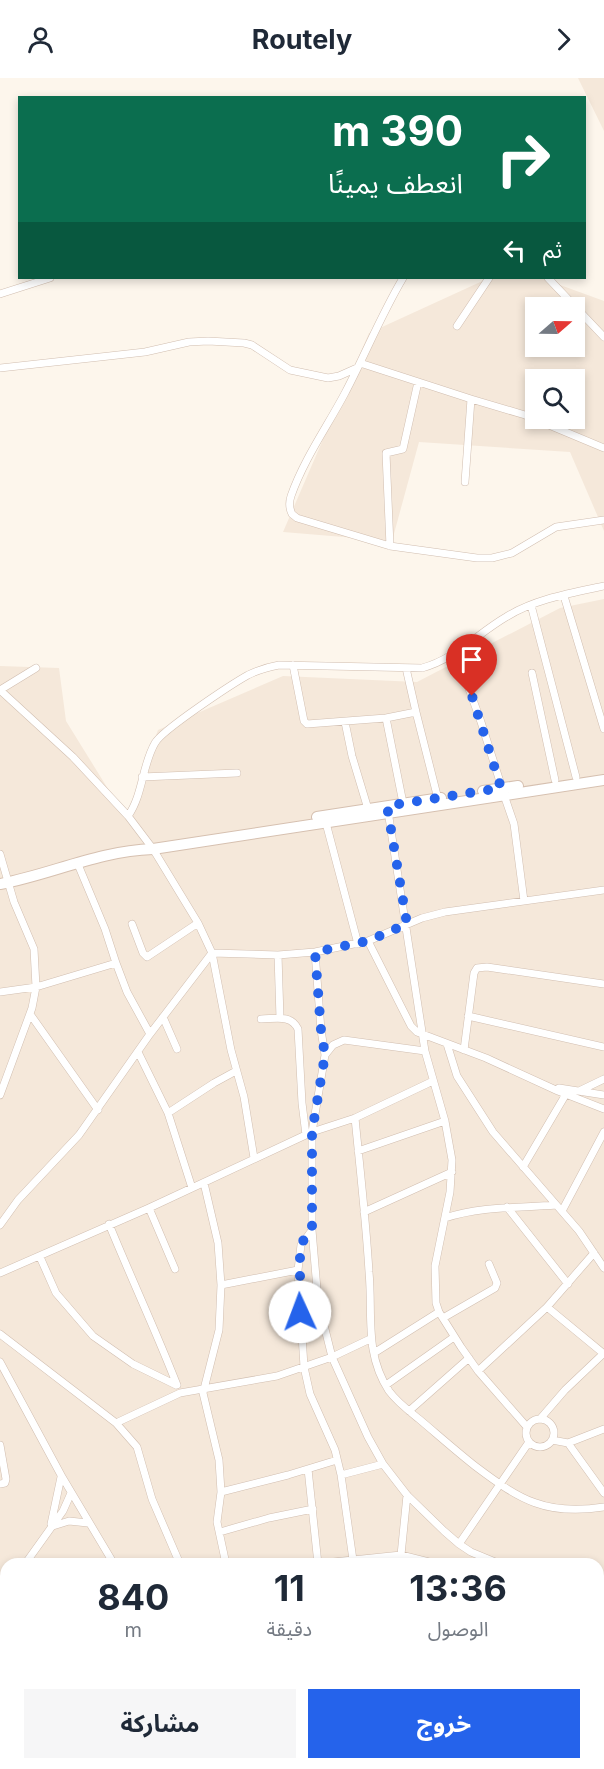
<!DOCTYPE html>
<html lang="ar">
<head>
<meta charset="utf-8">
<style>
  :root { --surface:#fff; --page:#f6f6f7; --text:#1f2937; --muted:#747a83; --accent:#2563eb }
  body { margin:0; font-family:Inter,"Noto Sans Arabic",sans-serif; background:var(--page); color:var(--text); direction:rtl; height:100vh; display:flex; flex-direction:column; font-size:22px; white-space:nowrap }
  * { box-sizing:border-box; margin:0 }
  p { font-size:20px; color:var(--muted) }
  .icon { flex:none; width:33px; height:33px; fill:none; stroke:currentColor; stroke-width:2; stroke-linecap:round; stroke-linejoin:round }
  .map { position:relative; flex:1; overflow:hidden; direction:ltr }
  .details { position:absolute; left:0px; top:1480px; width:604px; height:212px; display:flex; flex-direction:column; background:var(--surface); border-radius:18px 18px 0 0; box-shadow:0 3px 9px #0003; direction:rtl }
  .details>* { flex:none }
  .top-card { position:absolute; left:18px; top:18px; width:568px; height:183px; border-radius:0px; box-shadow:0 3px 9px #0003; direction:rtl; background:#0b6e4f; color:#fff; overflow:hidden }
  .needle { width:39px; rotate:70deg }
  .fabs { position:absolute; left:525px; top:219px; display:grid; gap:12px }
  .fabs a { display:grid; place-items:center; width:60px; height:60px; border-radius:0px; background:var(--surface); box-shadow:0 3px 9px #0003; font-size:30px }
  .pin { position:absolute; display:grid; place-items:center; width:51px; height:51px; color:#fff; margin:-62px -26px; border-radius:50% 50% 50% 0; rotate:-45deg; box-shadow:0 0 6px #0007 }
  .pin .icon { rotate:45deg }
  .me { position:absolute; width:66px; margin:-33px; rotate:358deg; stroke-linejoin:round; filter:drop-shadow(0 0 4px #0008) }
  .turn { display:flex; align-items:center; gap:21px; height:126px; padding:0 24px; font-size:27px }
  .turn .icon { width:78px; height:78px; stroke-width:2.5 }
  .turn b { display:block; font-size:42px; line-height:51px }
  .then { display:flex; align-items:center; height:57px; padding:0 24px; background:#0003; gap:12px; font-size:22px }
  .eta { display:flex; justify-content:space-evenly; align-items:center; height:102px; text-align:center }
  .eta b { font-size:36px; font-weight:700; line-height:42px }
  .action { display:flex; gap:12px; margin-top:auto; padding:12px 24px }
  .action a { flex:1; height:69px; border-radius:0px; background:var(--accent); color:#fff; font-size:24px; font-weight:700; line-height:69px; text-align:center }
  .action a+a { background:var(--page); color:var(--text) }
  header { display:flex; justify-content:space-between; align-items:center; height:78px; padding:0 24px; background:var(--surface); font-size:27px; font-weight:700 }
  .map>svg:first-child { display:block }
  .residential { fill:#f5e8da; fill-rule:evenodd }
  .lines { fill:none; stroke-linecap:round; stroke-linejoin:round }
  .street-casing { stroke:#d1beb0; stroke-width:8 }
  .secondary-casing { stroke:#d6c0b0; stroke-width:12 }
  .primary-casing { stroke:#dad1cd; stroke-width:12 }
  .street { stroke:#fff; stroke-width:7 }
  .secondary { stroke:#fff; stroke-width:10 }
  .primary { stroke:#fbd9a5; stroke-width:10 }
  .route { stroke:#2563eb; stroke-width:10; stroke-dasharray:0 18 }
</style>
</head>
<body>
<header><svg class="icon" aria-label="forward" viewBox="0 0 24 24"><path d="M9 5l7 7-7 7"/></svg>Routely<svg class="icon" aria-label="person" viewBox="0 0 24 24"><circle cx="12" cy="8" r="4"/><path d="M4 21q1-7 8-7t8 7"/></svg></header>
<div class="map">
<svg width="604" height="1691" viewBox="0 0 604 1691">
  <rect width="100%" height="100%" fill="#fdf6ec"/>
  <path class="residential" d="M578 0H604V53Z
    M489 200H541L604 223V453L570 374 419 364 392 463 283 454 369 255ZM536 230H574V268H536ZM536 302H574V340H536Z
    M604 521V1533L599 1534 598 1486H6V1682L0 1683V588L59 590 66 643 126 740 158 652 283 598 417 604 560 530Z"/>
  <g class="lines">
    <g class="street-casing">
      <path id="street" d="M403 200C381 237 365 277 345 315 327 349 304 381 291 418 289 424 289 430 292 436L297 440 390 468 477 480H492L512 475 556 449 604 442
        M548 200 604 259
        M0 216 50 200
        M457 248 489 200
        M360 285 471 321 465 404
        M0 290 100 279 145 274 189 264 208 263 244 265 252 267 290 292 328 300 339 298 357 290
        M471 321 525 337 604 370
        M390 468 386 375 403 371 418 304
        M564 518 604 651
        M531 527 576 699
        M456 575 481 644 502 710
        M293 587 304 643 307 646 386 640 416 634 438 721
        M406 590 416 634
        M532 595 555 702
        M0 612 73 679 128 738 153 771 198 845 212 875 231 972 244 1019 254 1080
        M0 612 36 590
        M386 640 403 725
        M345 644 352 678 368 731
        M142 699 237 695
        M504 717 514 746 524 823
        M388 733 425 973 445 1043 452 1082 450 1114 435 1188 436 1225 439 1234 461 1269 478 1293 527 1349
        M128 738C143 717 142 687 155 665 162 652 232 606 248 597 258 592 268 589 279 587L422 590C455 581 477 556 506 539 535 521 571 515 604 508
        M326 745 358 866
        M0 776 14 824 34 871 36 909 32 930 0 1017
        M77 784 105 851 116 885
        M132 846 143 875 147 879 198 845
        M368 863 411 948 417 954 486 980 558 1013 604 1031
        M315 874 321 952 325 977
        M212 875 278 877 315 874 368 863 422 840 445 834 604 812
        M278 877 280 940
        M0 914 36 909 116 885 127 914 150 956
        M30 936 98 1032
        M468 938 604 969
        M163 939 177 971
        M261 941C275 941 291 936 298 951L302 1025 306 1057
        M447 966 457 998 493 1054 579 1153 604 1190
        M464 972 474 895 477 890 487 889 604 906
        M425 973 344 962 333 967 325 977 312 1054V1152L318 1223 332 1279 368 1359 383 1386 407 1417 444 1453 459 1466 471 1474 500 1486
        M138 974 168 1035 192 1110
        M559 1010 604 1017
        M579 1013 604 1001
        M168 1035 214 1005 236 993
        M355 1040C360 1091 366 1143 369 1194 373 1236 364 1275 389 1313 397 1324 409 1333 419 1341 438 1357 456 1373 475 1388 520 1422 546 1438 604 1429
        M358 1073 445 1043
        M523 1089 566 1016
        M204 1105 218 1165 221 1207 219 1252 203 1315 219 1382 221 1414 217 1444 226 1486
        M507 1129 568 1206
        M149 1130 175 1191
        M562 1133 604 1054
        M364 1134 452 1094
        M445 1140C481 1128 519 1130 556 1127
        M109 1146C131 1200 156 1253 177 1307
        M0 1147 18 1122 79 1057 150 956 212 875
        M312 1152 301 1167 298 1192 304 1289 310 1316 335 1372 341 1397 353 1482
        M40 1179 56 1215 93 1258 133 1286 176 1307
        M0 1195 149 1130 312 1054 355 1040 433 1003
        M221 1207 298 1192
        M547 1229 604 1276
        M443 1240 495 1210 497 1205 489 1186
        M0 1256 116 1345 137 1369 152 1421 180 1486
        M374 1275 439 1234
        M0 1284 61 1397 114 1486
        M478 1293 547 1229 594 1175
        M386 1307 454 1259
        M409 1333 469 1280
        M540 1341 565 1312 603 1276
        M526 1355a14 14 0 1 1 28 0a14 14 0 1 1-28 0Z
        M116 1345 180 1315 277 1298 332 1279 370 1261
        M552 1362 568 1365 604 1351
        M568 1365 604 1415
        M0 1367 6 1401 5 1405 0 1406
        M308 1391 318 1486
        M341 1397 383 1386
        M221 1414 288 1397 337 1382
        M51 1446 61 1399
        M53 1448 69 1443 88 1445
        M220 1454 269 1440 313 1431
        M459 1466 529 1364
        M25 1486 63 1433 71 1415
        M314 1486 401 1477 437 1486
        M397 1486 401 1477 407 1417
        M598 1503H604
        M0 1517 6 1516
        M0 1624 5 1623"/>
    </g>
    <g class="secondary-casing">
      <path id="secondary" d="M483 713 518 708
        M317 739 441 720
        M0 806C52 796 98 773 153 771L604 702"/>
    </g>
    <g class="primary-casing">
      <path id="primary" d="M598 1592H604
        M598 1601H604
        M0 1689 15 1686
        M36 1691 62 1686"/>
    </g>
    <use href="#street" class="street"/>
    <use href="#secondary" class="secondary"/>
    <use href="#primary" class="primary"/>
  </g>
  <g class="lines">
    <path class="route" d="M300 1234V1172L303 1163 312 1152V1054L325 977 321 952 315 874 368 863 407 846 387 728 501 710 472 618"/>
  </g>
</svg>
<div class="fabs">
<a><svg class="needle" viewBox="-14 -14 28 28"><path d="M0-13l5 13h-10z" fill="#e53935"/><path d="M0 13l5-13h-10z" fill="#747a83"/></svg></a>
<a><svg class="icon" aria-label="search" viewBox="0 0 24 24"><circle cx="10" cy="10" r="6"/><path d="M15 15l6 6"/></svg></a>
</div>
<div class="pin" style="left:472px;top:618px;background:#d93025"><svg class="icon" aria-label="arrive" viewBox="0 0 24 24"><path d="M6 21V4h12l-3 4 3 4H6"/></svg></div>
<svg class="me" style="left:300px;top:1234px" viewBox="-20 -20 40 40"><circle r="19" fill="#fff"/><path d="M0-13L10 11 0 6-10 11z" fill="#2563eb"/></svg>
<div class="top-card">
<div class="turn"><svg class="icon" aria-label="right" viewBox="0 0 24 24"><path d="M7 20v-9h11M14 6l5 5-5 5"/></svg><div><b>390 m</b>انعطف يمينًا</div></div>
<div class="then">ثم<svg class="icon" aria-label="left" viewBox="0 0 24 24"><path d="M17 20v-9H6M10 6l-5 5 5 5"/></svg></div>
</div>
<section class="details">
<div class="eta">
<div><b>13:36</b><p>الوصول</p></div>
<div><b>11</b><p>دقيقة</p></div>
<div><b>840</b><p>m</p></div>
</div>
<div class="action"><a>خروج</a><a>مشاركة</a></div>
</section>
</div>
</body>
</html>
